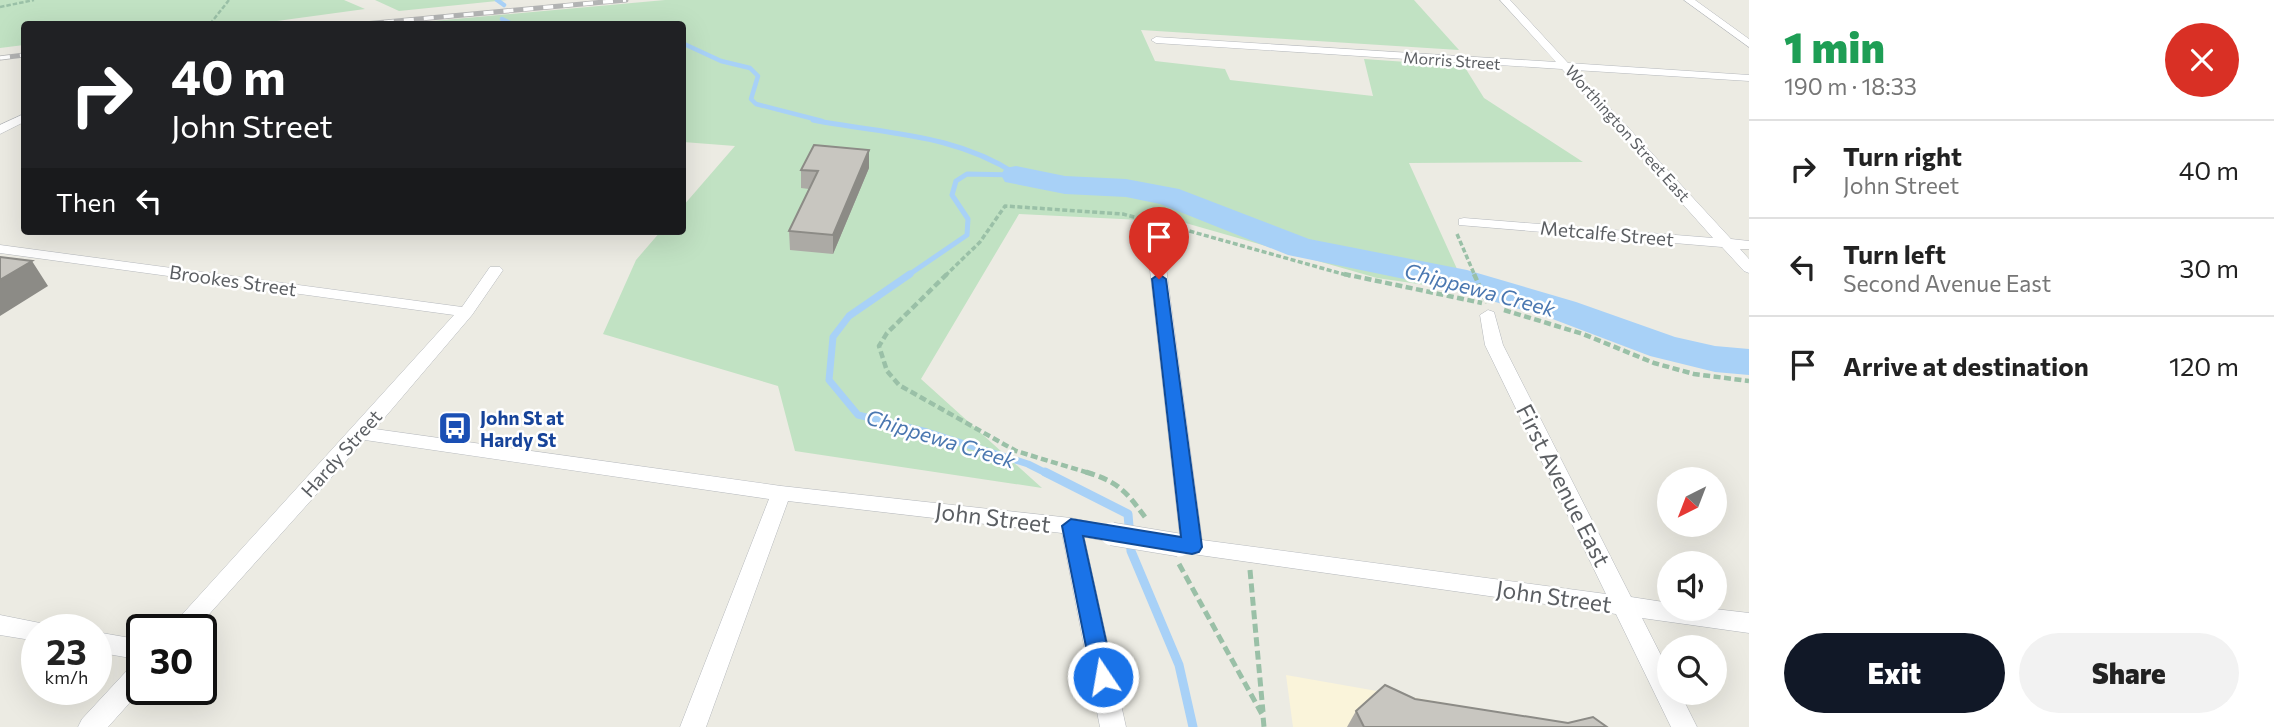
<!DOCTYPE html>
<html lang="en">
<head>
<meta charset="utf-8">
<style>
  :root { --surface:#fff; --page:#f2f2f2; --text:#222; --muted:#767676; --line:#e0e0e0; --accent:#111827 }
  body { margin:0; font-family:Commissioner,sans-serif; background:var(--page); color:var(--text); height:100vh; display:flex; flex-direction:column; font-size:26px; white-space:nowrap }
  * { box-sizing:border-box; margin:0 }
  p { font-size:23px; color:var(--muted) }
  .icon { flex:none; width:38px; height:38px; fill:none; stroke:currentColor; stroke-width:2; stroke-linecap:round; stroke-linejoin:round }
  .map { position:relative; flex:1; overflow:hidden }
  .drawer { display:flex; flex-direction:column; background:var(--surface); width:525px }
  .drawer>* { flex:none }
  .hud { position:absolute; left:21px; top:21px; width:665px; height:214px; border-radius:7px; box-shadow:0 7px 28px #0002; background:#202124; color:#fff; overflow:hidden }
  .needle { width:46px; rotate:222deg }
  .controls { position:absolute; left:1657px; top:467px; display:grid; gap:14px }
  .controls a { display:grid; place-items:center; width:70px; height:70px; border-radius:50%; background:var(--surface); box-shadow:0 7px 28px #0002; font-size:35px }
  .speed { position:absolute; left:21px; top:614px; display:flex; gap:14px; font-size:35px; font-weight:700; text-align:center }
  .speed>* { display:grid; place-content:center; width:91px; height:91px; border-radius:50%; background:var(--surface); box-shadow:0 7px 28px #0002; line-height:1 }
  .speed small { font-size:18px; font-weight:400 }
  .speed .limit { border:4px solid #111; border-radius:10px; background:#fff; color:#111 }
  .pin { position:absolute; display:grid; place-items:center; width:60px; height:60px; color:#fff; margin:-72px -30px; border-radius:50% 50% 50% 0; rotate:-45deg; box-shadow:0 0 7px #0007 }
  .pin .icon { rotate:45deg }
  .me { position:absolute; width:77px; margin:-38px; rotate:348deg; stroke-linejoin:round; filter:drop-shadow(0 0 5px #0008) }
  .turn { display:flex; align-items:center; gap:24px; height:147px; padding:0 35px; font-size:32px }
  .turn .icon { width:91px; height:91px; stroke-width:2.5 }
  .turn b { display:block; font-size:49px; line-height:60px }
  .then { display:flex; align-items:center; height:66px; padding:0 35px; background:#0003; gap:14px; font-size:26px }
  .round { display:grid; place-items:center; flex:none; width:74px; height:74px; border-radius:37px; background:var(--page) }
  .head { display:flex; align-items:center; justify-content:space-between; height:119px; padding:0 35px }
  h1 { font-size:42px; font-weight:800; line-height:52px; color:#1e9e55 }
  .action { display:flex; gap:14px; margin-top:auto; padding:14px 35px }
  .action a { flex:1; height:80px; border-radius:42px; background:var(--accent); color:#fff; font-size:28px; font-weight:800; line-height:80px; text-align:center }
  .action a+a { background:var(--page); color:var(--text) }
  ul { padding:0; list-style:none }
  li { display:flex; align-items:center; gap:21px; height:98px; padding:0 35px; border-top:2px solid var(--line) }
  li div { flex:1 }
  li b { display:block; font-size:26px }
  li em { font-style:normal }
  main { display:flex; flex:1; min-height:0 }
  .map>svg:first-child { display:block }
  .commercial { fill:#faf4da }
  .green { fill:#c1e2c3 }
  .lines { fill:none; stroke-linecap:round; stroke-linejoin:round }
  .stream-far3 { stroke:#a8d1f7; stroke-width:4.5 }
  .stream-far2 { stroke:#a8d1f7; stroke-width:5 }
  .stream-far1 { stroke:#a8d1f7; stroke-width:7 }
  .stream { stroke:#a8d1f7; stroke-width:9 }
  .river { fill:#a8d1f7; fill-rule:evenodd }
  .street-casing { stroke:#b5b8bc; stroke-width:1 }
  .path-far3 { stroke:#9ac0a7; stroke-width:2.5; stroke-dasharray:4.5 2; stroke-linecap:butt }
  .path-far2 { stroke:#9ac0a7; stroke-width:3.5; stroke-dasharray:5 2.5; stroke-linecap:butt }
  .path-far1 { stroke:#9ac0a7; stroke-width:4.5; stroke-dasharray:7 3.5; stroke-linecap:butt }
  .path { stroke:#9ac0a7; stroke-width:5; stroke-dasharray:9 4.5; stroke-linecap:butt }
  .street { fill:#fff; fill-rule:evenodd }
  .rail-casing { stroke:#b3b4b4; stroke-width:5 }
  .rail { stroke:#fff; stroke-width:3.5; stroke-dasharray:10; stroke-linecap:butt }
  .street-bridge-casing { stroke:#b5b8bc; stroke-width:24; stroke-linecap:butt }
  .street-bridge { stroke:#fff; stroke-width:23 }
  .wall { fill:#acaaa5 }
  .shaded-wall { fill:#8c8b86 }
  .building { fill:#c8c6c0; stroke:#8c8b86; stroke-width:2 }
  .route { fill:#1a73e8; stroke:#114b97; stroke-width:2 }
  .labels { text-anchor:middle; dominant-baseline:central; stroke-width:5; stroke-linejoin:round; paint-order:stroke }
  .far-street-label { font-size:16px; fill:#5b5e62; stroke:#fff }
  .street-label { font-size:19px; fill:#5b5e62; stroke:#fff }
  .transit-label { font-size:19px; font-weight:bold; fill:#164399; stroke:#fff; text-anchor:start }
  .water-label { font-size:21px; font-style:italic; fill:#4a77b0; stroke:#fff }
  .near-street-label { font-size:23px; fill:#5b5e62; stroke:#fff }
</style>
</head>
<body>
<main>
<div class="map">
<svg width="1749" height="727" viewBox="0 0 1749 727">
  <rect width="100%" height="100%" fill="#ecebe3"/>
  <path class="commercial" d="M1286 675 1581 727H1293Z"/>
  <path class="green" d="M0 0H344L365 9 255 24H24V45L0 48Z
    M375 0H507L399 11Z
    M665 0H1414L1459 50 1141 30 1155 61 1225 69 1230 80 1373 96 1364 59 1464 66 1484 98 1583 162 1409 163 1467 291 1377 278 1182 222 1019 214 921 379 1042 488 795 451 778 386 603 334 636 260 661 231H682L683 206 735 146 683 142 682 24H400Z"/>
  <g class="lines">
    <path class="stream-far3" d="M497 0 504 5
      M502 19 512 24
      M682 43 721 61 750 68 758 76 751 99 756 104 822 121"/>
    <path class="stream-far2" d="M813 120C884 134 953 133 1016 174
      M907 276 967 235 968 219 952 195 956 181 967 174 1016 175"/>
    <path class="stream-far1" d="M910 274 849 316 833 337 829 380 858 415 927 432 1028 464 1048 474"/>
    <path class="stream" d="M1045 472 1128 514 1131 551 1179 665 1193 727"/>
    <path class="river" d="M1016 166 1065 176 1126 179 1179 189 1309 239 1467 270 1576 302 1675 337 1715 346 1749 349V375L1715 372 1650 356 1550 318 1448 288 1288 255 1160 204 1126 197 1065 194 1005 182 1001 175 1005 168Z"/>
    <g class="street-casing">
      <path id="street" d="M1500 0H1510L1568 63 1749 75V81L1575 70 1731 239 1749 241V249H1740L1749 259V273L1744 271 1722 247 1459 225V219L1464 218 1713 238 1562 69 1156 43 1151 40 1156 37 1556 62Z
        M1684 0H1695L1749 39V47Z
        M24 114V122L0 134V125Z
        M1162 230 1169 234 1164 252 1202 540 1606 594 1485 345 1480 315 1488 310 1494 312 1503 345 1631 597 1670 603V609H1715L1749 613V633L1642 618 1670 673V693H1680L1697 727H1671L1616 614 1171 551 1168 545 1171 539 1180 537 1148 252 1155 234Z
        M0 245 462 307 490 267H500L503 270 472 315 375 429 781 486 1071 518 1120 528 1123 534 1120 540 1112 542 1084 537 1126 727H1100L1062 533 788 501 706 727H680L769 499 365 440 195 630H168L454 315 0 253Z
        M0 615 45 624 48 630H37V641L0 635Z
        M96 632 142 640V660L96 652Z
        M142 661V689L108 727H78L82 719 133 664Z"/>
    </g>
    <path class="path-far3" d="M0 7 34 0
      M210 24 229 0"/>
    <path class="path-far2" d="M1175 227 1350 276
      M1457 234 1475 276
      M945 276 980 242 1005 206 1123 214 1156 223"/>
    <path class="path-far1" d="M947 274 887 333 879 346 887 371 899 385 1016 451 1092 474
      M1344 274 1482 303
      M1474 274 1487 303
      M1504 310 1583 334 1654 363 1694 374 1749 381"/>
    <path class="path" d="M1086 472C1118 482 1125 490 1145 517
      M1179 564 1263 716 1264 727
      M1250 570 1263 712"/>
    <use href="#street" class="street"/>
    <g class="rail-casing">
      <path id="rail" d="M364 24 626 0
        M0 58 24 55"/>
    </g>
    <use href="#rail" class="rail"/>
    <g class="street-bridge-casing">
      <path id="street-bridge" d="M1112 534 1179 545"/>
    </g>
    <use href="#street-bridge" class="street-bridge"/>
  </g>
  <path class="wall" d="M869 168 833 254 790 250 789 231 809 189 801 188V170Z
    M1415 699 1568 723 1607 727H1347L1356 711Z"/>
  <path class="shaded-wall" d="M869 150V168L833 254V235Z
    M32 261 48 286 0 316V280Z"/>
  <path class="building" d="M814 145 869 150 833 235 789 231 818 171 801 170Z
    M0 257 32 261 0 280Z
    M1385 685 1415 699 1568 723 1593 717 1607 727H1364L1356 711Z"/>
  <path class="route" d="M1159 274 1166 279 1202 547 1199 552 1192 554 1083 536 1114 677 1111 684 1103 686 1095 684 1092 677 1062 526 1071 519 1181 537 1152 279Z"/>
  <defs>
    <g id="bus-square" transform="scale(1.75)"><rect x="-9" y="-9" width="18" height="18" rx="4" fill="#1a4fb4" stroke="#fff"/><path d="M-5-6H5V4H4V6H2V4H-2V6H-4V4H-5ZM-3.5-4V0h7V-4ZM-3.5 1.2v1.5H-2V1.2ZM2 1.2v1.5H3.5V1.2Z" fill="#fff"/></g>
  </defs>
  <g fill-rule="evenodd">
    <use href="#bus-square" x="455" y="428"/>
  </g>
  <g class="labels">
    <g class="far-street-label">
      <text transform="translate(1452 60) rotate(4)">Morris Street</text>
      <text transform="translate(1628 133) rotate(48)">Worthington Street East</text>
    </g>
    <g class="street-label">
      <text transform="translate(1607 233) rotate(5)">Metcalfe Street</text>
      <text transform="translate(233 280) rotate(8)">Brookes Street</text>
      <text transform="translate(341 453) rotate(-48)">Hardy Street</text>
    </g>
    <g class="transit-label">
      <text x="480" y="417">John St at<tspan x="480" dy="22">Hardy St</tspan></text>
    </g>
    <g class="water-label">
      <text transform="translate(1480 289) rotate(15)">Chippewa Creek</text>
      <text transform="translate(941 438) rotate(17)">Chippewa Creek</text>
    </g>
    <g class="near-street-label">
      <text transform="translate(1564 485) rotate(63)">First Avenue East</text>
      <text transform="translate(993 517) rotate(7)">John Street</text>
      <text transform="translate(1554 596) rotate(8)">John Street</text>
    </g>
  </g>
</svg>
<div class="controls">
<a><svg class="needle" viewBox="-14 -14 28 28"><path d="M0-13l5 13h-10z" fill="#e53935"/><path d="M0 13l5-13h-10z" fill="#767676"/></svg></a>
<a><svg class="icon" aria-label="sound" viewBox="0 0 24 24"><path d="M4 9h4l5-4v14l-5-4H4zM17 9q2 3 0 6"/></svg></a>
<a><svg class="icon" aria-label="search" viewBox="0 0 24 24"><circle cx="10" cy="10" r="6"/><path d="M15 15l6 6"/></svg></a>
</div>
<div class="speed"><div>23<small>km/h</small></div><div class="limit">30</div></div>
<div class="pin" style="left:1159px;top:279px;background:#d93025"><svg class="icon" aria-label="arrive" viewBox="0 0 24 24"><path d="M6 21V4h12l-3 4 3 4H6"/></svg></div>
<svg class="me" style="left:1103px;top:677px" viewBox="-20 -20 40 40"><circle r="17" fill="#1a73e8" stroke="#fff" stroke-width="3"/><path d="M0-11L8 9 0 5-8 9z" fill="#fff"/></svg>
<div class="hud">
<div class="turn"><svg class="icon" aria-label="right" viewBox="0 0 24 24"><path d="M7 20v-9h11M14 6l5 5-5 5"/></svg><div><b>40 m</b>John Street</div></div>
<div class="then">Then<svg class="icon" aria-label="left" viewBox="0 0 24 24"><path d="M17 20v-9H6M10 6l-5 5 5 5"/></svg></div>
</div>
</div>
<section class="drawer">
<div class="head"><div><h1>1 min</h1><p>190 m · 18:33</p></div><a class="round" style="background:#d93025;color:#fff"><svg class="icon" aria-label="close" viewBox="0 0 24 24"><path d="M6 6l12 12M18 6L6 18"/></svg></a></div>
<ul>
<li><svg class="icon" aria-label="right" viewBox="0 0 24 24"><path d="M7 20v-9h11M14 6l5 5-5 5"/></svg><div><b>Turn right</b><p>John Street</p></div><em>40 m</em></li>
<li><svg class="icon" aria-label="left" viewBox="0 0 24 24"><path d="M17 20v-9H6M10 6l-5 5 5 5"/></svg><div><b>Turn left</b><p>Second Avenue East</p></div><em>30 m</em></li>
<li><svg class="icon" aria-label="arrive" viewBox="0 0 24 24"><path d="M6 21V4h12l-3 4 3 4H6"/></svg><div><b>Arrive at destination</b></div><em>120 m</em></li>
</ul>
<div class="action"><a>Exit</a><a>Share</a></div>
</section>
</main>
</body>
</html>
